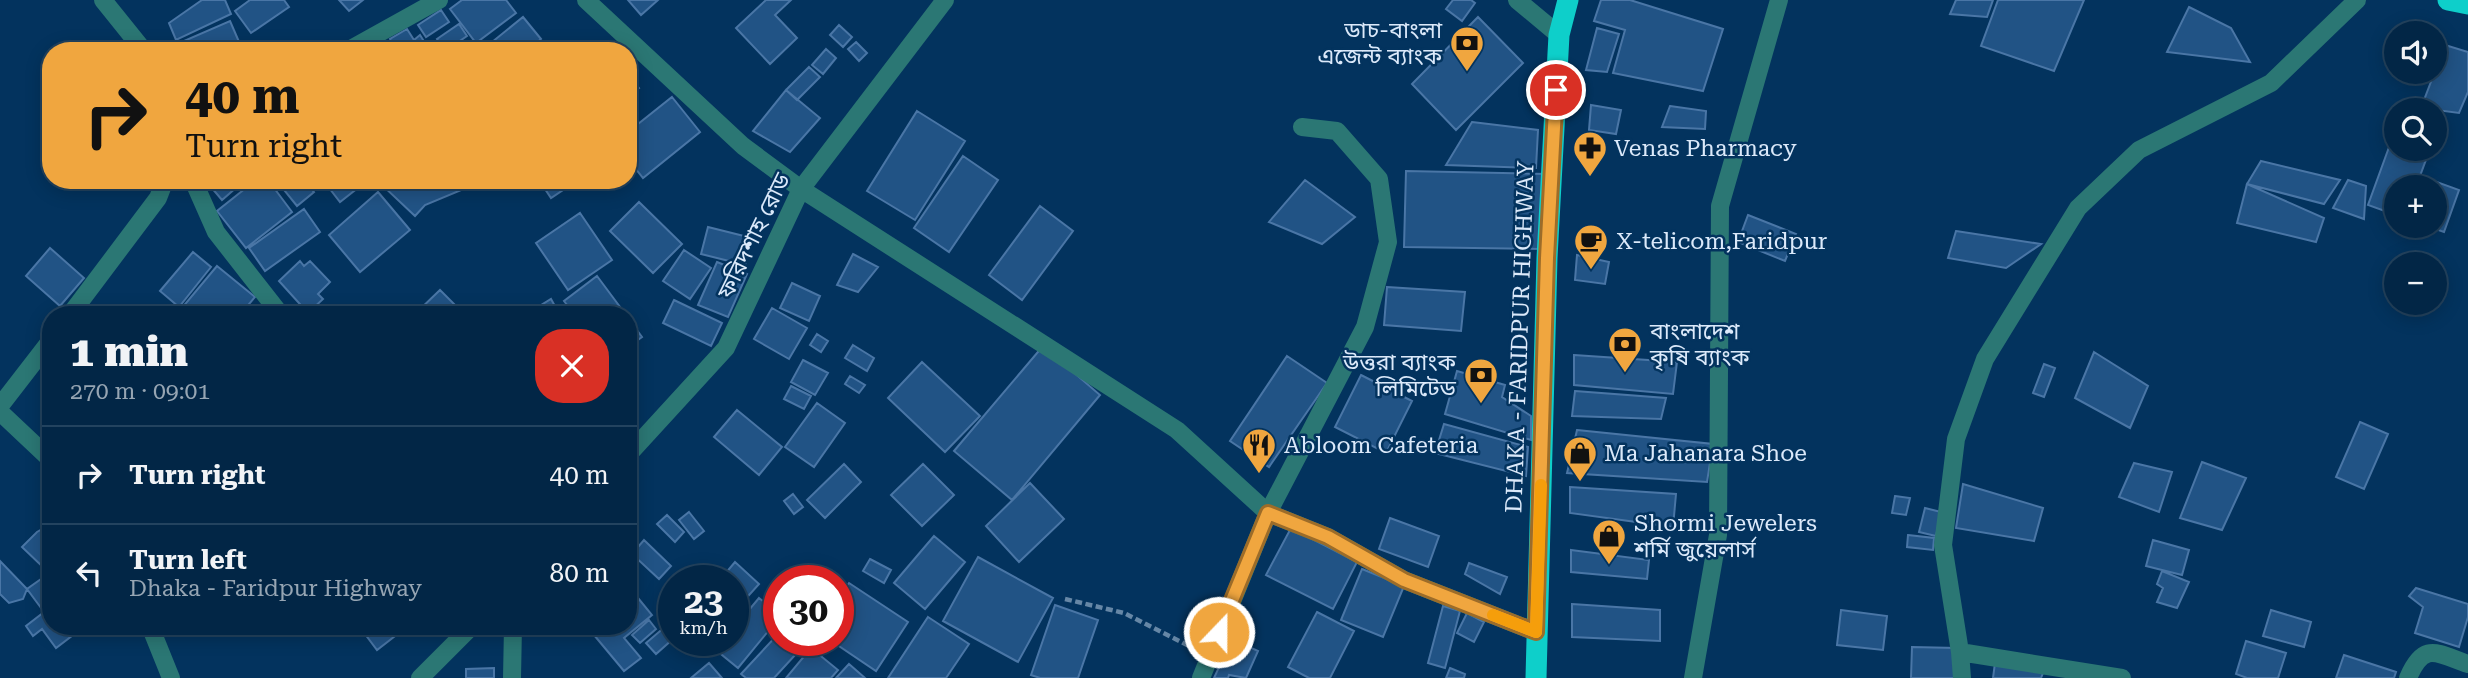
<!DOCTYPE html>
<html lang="en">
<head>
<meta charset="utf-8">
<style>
  :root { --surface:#022646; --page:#0c2e4d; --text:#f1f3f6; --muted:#96a5b3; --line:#23435f }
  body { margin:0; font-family:"Roboto Serif","Noto Sans Bengali",serif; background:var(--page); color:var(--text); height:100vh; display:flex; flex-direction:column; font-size:26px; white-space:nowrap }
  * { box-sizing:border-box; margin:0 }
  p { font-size:23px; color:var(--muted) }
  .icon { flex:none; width:38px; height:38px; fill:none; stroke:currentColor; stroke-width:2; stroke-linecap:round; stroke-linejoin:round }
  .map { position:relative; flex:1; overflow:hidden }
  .sheet { position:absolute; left:42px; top:306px; width:595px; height:329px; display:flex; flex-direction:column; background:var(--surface); border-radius:28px; box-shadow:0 4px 18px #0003,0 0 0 2px var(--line) }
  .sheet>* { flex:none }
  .top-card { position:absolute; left:42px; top:42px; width:595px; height:147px; border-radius:28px; box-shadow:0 4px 18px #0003,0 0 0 2px var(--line); background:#f0a63f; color:#111; overflow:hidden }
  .buttons { position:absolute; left:2384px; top:21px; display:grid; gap:14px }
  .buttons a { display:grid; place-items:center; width:63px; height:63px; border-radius:50%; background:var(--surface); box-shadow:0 4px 18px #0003,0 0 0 2px var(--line); font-size:35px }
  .speed { position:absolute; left:658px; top:565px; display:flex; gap:14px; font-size:35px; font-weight:700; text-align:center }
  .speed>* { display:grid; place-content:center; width:91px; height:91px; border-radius:50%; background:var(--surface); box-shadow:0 4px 18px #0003,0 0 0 2px var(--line); line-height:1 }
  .speed small { font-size:18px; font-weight:400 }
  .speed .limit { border:10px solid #d22; background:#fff; color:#111 }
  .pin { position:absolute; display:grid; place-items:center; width:60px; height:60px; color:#fff; margin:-30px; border:4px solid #fff; border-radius:50%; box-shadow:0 2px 7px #0007 }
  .me { position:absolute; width:77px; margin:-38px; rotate:22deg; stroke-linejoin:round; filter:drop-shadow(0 0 5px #0008) }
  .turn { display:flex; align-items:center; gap:24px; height:147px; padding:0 28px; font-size:32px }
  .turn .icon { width:91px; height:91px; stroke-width:2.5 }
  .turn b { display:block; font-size:49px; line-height:60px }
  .round { display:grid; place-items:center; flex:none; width:74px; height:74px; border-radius:28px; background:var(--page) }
  .summary { display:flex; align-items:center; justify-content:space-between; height:119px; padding:0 28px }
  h1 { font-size:42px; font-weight:800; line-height:52px }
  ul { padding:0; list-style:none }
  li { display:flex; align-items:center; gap:21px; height:98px; padding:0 28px; border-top:2px solid var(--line) }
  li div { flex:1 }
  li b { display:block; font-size:26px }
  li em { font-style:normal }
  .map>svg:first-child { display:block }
  .building { fill:#215385; stroke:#4a76a6; stroke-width:2 }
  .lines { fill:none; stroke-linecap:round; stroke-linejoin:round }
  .path { stroke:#6687a6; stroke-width:4.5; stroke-dasharray:7 3.5; stroke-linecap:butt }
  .minor { stroke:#2b7774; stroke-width:18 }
  .highway { stroke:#0ecfca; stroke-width:21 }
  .route-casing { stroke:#9c6c29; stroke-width:18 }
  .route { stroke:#f0a63f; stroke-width:12 }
  .slow { stroke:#f59e0b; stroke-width:12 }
  .labels { text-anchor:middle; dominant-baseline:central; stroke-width:5; stroke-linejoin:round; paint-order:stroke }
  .poi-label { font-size:23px; fill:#dbe9fa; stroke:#03335e; text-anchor:start }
  .street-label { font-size:23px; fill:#dbe9fa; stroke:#03335e }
</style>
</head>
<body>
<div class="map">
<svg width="2468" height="678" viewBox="0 0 2468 678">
  <rect width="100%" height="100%" fill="#03335e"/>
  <path class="building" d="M202 0H225L231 14 176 40 169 23Z
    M250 0H284L289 7 251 33 235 11Z
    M339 0H363L349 11Z
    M462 0H506L516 13 476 43 450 9Z
    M628 0H658L641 15Z
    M766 0H791L775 15 797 38 770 64 736 28Z
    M1453 0H1471L1475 3 1462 21 1446 9Z
    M1601 0H1630L1723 29 1703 91 1613 73 1625 30 1594 21Z
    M1956 0H1993L1987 17 1950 14Z
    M1998 0H2084L2054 71 1981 46Z
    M2189 7 2231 28 2250 62 2167 52Z
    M441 10 449 22 426 37 418 25Z
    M523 17 541 39 527 51H481Z
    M1478 17 1523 63 1456 130 1412 84Z
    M230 21 243 51H180L177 44Z
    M459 24 467 36 445 51 437 39Z
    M839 25 852 37 843 47 830 35Z
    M1597 28 1619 34 1607 72 1586 70Z
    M407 29 414 40 420 35 430 51H396L390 39Z
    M856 42 867 53 859 61 848 49Z
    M2445 45 2468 52V92L2459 113 2421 108Z
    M826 49 836 58 823 74 812 65Z
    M809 67 820 77 797 100 786 90Z
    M629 75 639 88 629 96 628 76Z
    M786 90 820 118 790 152 753 131Z
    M672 97 700 132 643 178 628 159V132Z
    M1591 105 1621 110 1616 134 1589 130Z
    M1670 106 1706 111 1705 129 1662 127Z
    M917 111 965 141 915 220 867 191Z
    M1472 122 1538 130 1536 168 1446 165Z
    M2396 128V149H2430L2420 176 2459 190 2444 232 2427 226H2434V187H2396V215L2368 205Z
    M963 156 998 180 949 252 914 228Z
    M2261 161 2340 180 2324 204 2247 184Z
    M1406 171 1547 174 1545 249 1404 247Z
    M205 180H245L222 200Z
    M256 180H268L292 212 246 248 217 211Z
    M296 180H304L314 192 297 206 284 190Z
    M323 180H368L340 202Z
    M386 180H469L471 186 425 205 415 216 382 185Z
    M539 180H578L551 198Z
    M1305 180 1355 217 1322 244 1269 222Z
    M2348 180 2366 186 2364 219 2333 208Z
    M2247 184 2324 218 2316 242 2237 223Z
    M378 192 410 230 360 272 329 235Z
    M639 202 682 244 653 273 610 231Z
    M1040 206 1073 231 1022 300 989 275Z
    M304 209 320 232 265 271 249 248Z
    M580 213 612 260 568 290 536 243Z
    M1748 215 1796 234 1785 261 1738 242Z
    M708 227 752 238 745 265 701 254Z
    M1956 231 2041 244 2006 268 1948 258Z
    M50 248 84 278 60 306 26 276Z
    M684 250 711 268 690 299 663 281Z
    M193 252 211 267 179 307 160 291Z
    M853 254 878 267 858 292 837 285Z
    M1577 255 1609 262 1605 284 1575 280Z
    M300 261 304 266 310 261 330 282 318 294 323 299 308 313 279 281Z
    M717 262 747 274 728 317 698 305Z
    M217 266 255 297 240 315H176Z
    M597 276 626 315H575L564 301Z
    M792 283 820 296 809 321 780 308Z
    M1387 287 1465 292 1461 331 1384 325Z
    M440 290 456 306 447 315H414Z
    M551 299 560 315H525Z
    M674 300 722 323 711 346 663 323Z
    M772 308 807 328 789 359 754 339Z
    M628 318 642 337 628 347Z
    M817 334 828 341 821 352 810 345Z
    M853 345 874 358 867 371 845 358Z
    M1043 346 1100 395 1012 500 954 451Z
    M2094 352 2148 386 2130 428 2075 398Z
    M1574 355 1677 362 1673 394 1574 385Z
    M1287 356 1327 383 1269 467 1230 441Z
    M803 360 828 373 815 395 791 382Z
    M922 362 980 416 945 452 888 398Z
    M2044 364 2055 368 2044 397 2033 393Z
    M1457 371 1505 385 1502 397 1531 416V440L1445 414Z
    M1361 375 1412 401 1386 453 1335 427Z
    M850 376 865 385 859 393 845 384Z
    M791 386 811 396 804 409 784 399Z
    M1575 391 1666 398 1661 419 1572 416Z
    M817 403 845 423 814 467 785 447Z
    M737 410 782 447 759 475 714 437Z
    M2360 422 2388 434 2364 489 2336 477Z
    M1444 424 1528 447 1526 476 1435 453Z
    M1577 430 1713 444 1707 482 1567 473Z
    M2202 462 2246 478 2222 530 2180 518Z
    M2134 463 2172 472 2159 512 2119 497Z
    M844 464 861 482 825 518 807 500Z
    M923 464 954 495 922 526 891 495Z
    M1030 483 1064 519 1019 562 986 526Z
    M1963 484 2043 508 2034 541 1956 528Z
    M1570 487 1676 494 1673 527 1570 513Z
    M793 494 803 507 794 514 784 501Z
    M1895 496 1910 498 1906 515 1892 513Z
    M1925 508 1941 512 1936 536 1919 532Z
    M689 512 704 531 694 539 679 520Z
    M667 515 684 532 675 542 657 524Z
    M1390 518 1439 536 1428 567 1379 549Z
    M51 524V562L45 569 22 547 37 532Z
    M1291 528 1357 562 1333 609 1266 575Z
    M1908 535 1934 538 1933 550 1907 547Z
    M934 536 965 562 925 609 894 583Z
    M644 540 671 566 659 579 632 554Z
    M2153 540 2189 550 2182 575 2146 566Z
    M1571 550 1649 560 1647 579 1571 572Z
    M978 557 1053 598 1018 662 943 621Z
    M870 559 891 570 884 583 863 571Z
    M0 561 27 589 23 599 9 603 0 594Z
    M735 562 759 584 733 613V581H719Z
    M1469 563 1507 577 1500 594 1465 574Z
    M1362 569 1404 586 1383 637 1341 620Z
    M2162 571 2189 582 2177 608 2157 602 2163 588 2157 584Z
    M51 572V626H85L56 648 42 629 33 636 26 626 44 612 27 589Z
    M849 583 908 622 876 671 830 640H838V598Z
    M2416 588 2468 604V617L2459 647 2415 633 2423 607 2409 596Z
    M638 598 652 615 624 638 641 658 624 671 594 635 604 626H628V606Z
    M759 598 779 614V618L738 668 716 650 724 640H733V629Z
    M1572 604 1660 610V641L1572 637Z
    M1055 605 1098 620 1078 678H1040L1031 675Z
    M1443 606 1460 611 1445 668 1428 663Z
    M1841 610 1887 616 1883 650 1837 645Z
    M2271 610 2311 622 2304 647 2263 636Z
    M1317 612 1354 631 1330 678H1309L1288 667Z
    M1467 613 1484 622 1474 642 1457 633Z
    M928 617 969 644 946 678H888Z
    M649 620 656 629 640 643 632 635Z
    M359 626H408L377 650Z
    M666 626 674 638 656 654 646 643Z
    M779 633V640L807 642 774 678H746L741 674Z
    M1232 639 1258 651 1246 678 1229 675 1228 678H1214Z
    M2246 641 2286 653 2278 678H2247L2236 674Z
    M1912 647 1957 648 1955 678H1911Z
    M811 648 838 670 831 678H786Z
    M2344 655 2396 672 2394 678H2336Z
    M709 663 722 678H691Z
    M1995 663 2043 673 2041 678H1993Z
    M849 664 865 678H836Z
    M494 668V678H466V669Z
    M1450 668 1465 674 1464 678H1446Z"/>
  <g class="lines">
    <path class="path" d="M1065 599 1124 613 1193 648"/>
    <path class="minor" d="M103 0 144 51
      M586 0 743 146 801 189 1177 430 1268 513 1328 537 1404 580 1536 632
      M1517 0 1559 35
      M347 51 439 0
      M193 180 216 232 281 315
      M70 315 158 198 165 180
      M0 406 51 340
      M0 412 51 460
      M628 455 726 348 801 189 945 0
      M150 626 171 678
      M1960 652 2122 678
      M420 678 472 626
      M512 678 513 626
      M1201 678 1268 513 1365 327 1388 242 1379 179 1337 131 1302 127
      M1693 678 1718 535 1720 206 1779 0
      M1962 678 1960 652 1943 545 1956 439 1985 359 2078 208 2139 150 2271 83 2357 0
      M2408 678C2424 641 2436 653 2468 664"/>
    <path class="highway" d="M2448 0 2468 4
      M1536 678 1547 258 1559 35 1568 0"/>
  </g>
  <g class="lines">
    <g class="route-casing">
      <path id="route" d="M1219 632 1268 513 1328 537 1404 580 1536 632 1547 258 1556 90"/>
    </g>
    <use href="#route" class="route"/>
    <path class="slow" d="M1493 615 1536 632 1541 485"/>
  </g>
  <defs>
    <g id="bank-pin" transform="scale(1.75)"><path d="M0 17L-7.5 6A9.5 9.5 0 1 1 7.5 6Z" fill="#f0a63f" stroke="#03335e"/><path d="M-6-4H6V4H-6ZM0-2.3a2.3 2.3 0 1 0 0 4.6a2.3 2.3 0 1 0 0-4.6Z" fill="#111"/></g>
    <g id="pharmacy-pin" transform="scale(1.75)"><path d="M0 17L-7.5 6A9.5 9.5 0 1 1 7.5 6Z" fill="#f0a63f" stroke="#03335e"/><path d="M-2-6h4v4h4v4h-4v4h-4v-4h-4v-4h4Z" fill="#111"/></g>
    <g id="cafe-pin" transform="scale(1.75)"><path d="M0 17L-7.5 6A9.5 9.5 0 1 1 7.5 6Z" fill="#f0a63f" stroke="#03335e"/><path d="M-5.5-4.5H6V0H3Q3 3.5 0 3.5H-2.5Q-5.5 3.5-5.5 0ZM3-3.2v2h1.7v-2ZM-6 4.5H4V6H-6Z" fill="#111"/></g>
    <g id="restaurant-pin" transform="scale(1.75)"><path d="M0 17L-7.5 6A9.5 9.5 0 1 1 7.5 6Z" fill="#f0a63f" stroke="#03335e"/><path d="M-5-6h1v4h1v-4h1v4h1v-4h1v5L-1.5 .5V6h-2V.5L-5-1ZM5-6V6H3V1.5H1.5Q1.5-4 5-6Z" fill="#111"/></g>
    <g id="shop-pin" transform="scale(1.75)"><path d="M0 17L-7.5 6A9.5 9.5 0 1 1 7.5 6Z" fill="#f0a63f" stroke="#03335e"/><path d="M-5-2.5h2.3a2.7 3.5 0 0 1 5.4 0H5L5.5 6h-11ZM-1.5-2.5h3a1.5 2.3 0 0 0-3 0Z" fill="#111"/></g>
  </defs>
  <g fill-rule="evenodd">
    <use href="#bank-pin" x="1467" y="43"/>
    <use href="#pharmacy-pin" x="1590" y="148"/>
    <use href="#cafe-pin" x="1591" y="241"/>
    <use href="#bank-pin" x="1625" y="344"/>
    <use href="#bank-pin" x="1481" y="375"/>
    <use href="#restaurant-pin" x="1259" y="445"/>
    <use href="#shop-pin" x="1580" y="453"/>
    <use href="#shop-pin" x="1609" y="536"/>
  </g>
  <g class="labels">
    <g class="poi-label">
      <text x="1442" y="30" text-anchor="end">ডাচ-বাংলা<tspan x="1442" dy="26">এজেন্ট ব্যাংক</tspan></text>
      <text x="1614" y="148">Venas Pharmacy</text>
      <text x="1616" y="241">X-telicom,Faridpur</text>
      <text x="1650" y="331">বাংলাদেশ<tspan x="1650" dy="26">কৃষি ব্যাংক</tspan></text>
      <text x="1456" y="362" text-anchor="end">উত্তরা ব্যাংক<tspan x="1456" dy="26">লিমিটেড</tspan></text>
      <text x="1284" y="445">Abloom Cafeteria</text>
      <text x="1604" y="453">Ma Jahanara Shoe</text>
      <text x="1634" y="523">Shormi Jewelers<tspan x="1634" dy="26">শর্মি জুয়েলার্স</tspan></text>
    </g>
    <g class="street-label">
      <text transform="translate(754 236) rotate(-64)">ফরিদশাহ রোড</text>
      <text transform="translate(1520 337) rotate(-88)">DHAKA - FARIDPUR HIGHWAY</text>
    </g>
  </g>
</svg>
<div class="buttons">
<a><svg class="icon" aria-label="sound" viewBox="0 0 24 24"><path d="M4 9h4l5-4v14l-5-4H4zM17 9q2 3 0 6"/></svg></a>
<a><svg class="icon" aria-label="search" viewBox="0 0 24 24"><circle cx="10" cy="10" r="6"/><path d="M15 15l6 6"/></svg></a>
<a>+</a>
<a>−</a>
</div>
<div class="speed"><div>23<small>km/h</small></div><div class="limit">30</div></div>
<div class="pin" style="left:1556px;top:90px;background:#d93025"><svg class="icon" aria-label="arrive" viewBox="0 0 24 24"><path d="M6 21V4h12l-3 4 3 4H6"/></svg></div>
<svg class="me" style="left:1219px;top:632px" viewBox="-20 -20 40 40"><circle r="17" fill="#f0a63f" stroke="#fff" stroke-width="3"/><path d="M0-11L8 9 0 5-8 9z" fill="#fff"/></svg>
<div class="top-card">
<div class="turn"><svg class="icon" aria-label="right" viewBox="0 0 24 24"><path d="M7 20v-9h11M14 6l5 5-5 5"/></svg><div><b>40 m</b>Turn right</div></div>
</div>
<section class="sheet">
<div class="summary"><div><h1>1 min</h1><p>270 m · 09:01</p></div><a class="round" style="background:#d93025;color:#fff"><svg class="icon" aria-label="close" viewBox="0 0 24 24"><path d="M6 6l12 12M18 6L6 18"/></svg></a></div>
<ul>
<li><svg class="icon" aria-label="right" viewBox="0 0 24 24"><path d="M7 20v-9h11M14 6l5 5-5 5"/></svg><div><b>Turn right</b></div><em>40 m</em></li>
<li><svg class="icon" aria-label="left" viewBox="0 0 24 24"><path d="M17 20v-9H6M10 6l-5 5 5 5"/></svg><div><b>Turn left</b><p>Dhaka - Faridpur Highway</p></div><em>80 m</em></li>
</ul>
</section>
</div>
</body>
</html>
